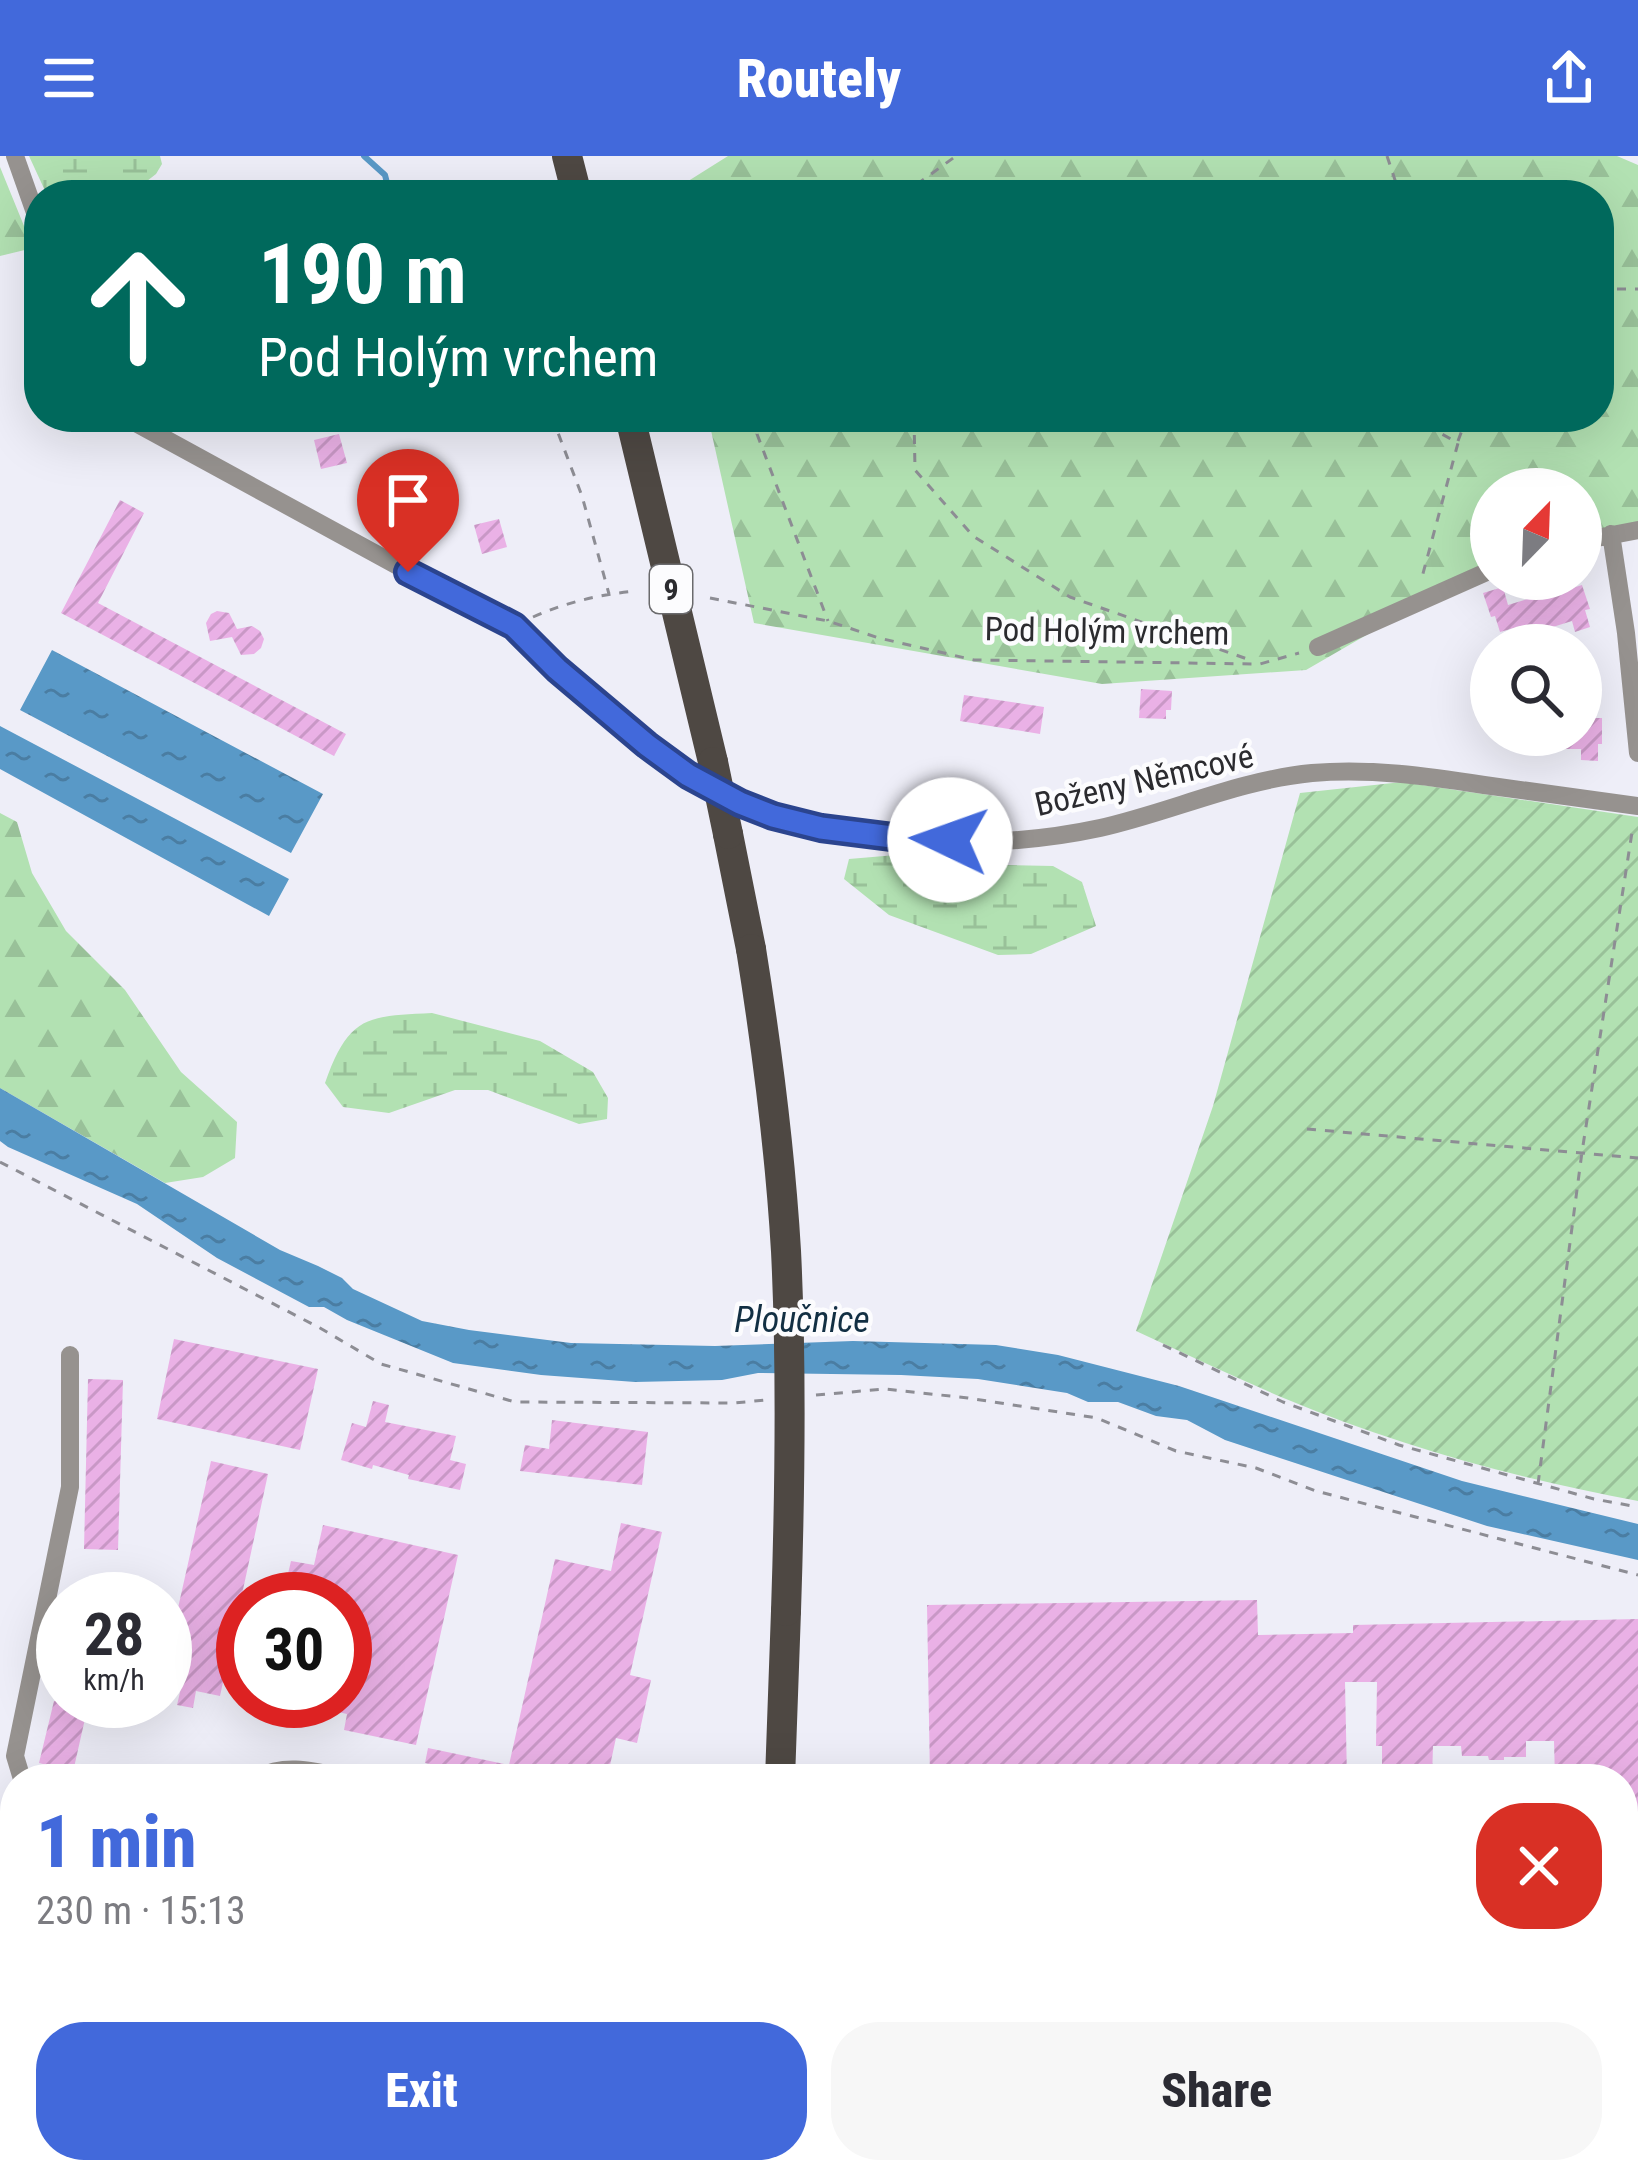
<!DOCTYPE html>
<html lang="en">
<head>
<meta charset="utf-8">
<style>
  :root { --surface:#fff; --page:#f7f7f7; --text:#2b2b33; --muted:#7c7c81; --accent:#4269db }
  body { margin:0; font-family:"Roboto Condensed",sans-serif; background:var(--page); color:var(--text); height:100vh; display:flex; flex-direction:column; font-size:45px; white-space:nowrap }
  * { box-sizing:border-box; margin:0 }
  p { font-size:39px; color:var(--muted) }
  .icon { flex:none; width:66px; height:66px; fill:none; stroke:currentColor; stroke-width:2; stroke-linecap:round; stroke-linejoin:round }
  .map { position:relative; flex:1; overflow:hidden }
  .panel { position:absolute; left:0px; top:1608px; width:1638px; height:420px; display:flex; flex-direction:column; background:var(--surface); border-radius:48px 48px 0 0; box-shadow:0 12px 48px #0002 }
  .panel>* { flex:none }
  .top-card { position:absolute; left:24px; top:24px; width:1590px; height:252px; border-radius:48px; box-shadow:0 12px 48px #0002; background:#00695c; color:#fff; overflow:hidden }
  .needle { width:78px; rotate:23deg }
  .buttons { position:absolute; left:1470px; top:312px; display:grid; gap:24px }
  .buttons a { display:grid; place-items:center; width:132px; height:132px; border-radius:50%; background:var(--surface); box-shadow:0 12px 48px #0002; font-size:60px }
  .speed { position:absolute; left:36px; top:1416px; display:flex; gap:24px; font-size:60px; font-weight:700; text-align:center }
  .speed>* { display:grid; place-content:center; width:156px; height:156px; border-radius:50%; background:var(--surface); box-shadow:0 12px 48px #0002; line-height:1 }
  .speed small { font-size:30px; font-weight:400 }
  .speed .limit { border:18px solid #d22; background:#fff; color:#111 }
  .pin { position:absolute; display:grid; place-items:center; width:102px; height:102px; color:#fff; margin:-123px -51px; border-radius:50% 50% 50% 0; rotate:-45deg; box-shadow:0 0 12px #0007 }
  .pin .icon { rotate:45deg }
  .me { position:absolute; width:132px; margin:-66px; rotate:273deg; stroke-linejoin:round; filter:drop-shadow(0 0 9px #0008) }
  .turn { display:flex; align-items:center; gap:42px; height:252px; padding:0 36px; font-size:54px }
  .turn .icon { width:156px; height:156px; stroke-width:2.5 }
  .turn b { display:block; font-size:84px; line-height:102px }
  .round { display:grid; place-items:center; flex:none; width:126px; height:126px; border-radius:48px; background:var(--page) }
  .headline { display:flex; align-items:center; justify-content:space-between; height:204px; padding:0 36px }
  h1 { font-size:72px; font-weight:800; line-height:90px; color:var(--accent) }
  .cta { display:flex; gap:24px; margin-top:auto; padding:24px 36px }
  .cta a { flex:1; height:138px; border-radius:48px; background:var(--accent); color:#fff; font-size:48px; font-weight:800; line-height:138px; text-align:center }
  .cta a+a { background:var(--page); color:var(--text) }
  header { display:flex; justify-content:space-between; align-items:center; height:156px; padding:0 36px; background:var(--accent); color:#fff; font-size:54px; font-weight:800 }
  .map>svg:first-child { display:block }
  .forest { fill:url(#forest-firs) }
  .wetland { fill:url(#wetland-marsh) }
  .garden { fill:url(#garden-furrows) }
  .water { fill:url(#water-ripples) }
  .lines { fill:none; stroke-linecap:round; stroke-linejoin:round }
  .stream { stroke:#5999c7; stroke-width:6 }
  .building { fill:url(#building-hatch) }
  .path { stroke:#8d8d94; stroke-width:3; stroke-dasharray:9 9; stroke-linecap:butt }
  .service { stroke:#96928f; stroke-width:9 }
  .minor { stroke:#96928f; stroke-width:18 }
  .tertiary { stroke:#96928f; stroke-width:24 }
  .primary { stroke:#4e4843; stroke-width:30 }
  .primary-bridge { stroke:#4e4843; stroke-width:30 }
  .route-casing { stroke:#2b448e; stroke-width:30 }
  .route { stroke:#4269db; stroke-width:21 }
  .labels { text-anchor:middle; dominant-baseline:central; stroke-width:9; stroke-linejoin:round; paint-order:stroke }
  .shield { fill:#fcfcfe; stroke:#6a6a6d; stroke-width:3 }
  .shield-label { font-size:30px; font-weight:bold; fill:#2b2b2f }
  .street-label { font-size:33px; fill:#2b2b2f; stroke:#fcfcfe }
  .water-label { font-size:36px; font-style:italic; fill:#122f43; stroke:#fcfcfe }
</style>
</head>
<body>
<header><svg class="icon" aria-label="menu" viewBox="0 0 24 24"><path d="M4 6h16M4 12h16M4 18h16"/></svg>Routely<svg class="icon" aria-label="share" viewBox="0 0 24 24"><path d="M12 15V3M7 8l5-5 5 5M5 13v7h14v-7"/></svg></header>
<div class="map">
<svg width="1638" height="2028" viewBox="0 0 1638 2028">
  <defs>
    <pattern id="forest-firs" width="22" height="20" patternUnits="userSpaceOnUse" patternTransform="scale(3)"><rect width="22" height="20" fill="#b2e1b2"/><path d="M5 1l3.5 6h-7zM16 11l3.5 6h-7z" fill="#99c199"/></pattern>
    <pattern id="wetland-marsh" width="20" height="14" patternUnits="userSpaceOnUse" patternTransform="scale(3)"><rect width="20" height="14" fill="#b2e1b2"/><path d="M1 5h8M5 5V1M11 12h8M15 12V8" fill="none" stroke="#99c199"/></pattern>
    <pattern id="garden-furrows" width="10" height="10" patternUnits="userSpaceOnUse" patternTransform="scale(3)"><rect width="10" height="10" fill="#b2e1b2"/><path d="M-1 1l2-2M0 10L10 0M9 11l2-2" fill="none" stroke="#99c199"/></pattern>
    <pattern id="water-ripples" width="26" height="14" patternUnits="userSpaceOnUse" patternTransform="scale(3)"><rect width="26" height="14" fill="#5999c7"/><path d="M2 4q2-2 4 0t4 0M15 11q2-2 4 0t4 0" fill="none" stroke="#4a7da2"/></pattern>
    <pattern id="building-hatch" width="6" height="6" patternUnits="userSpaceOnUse" patternTransform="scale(3)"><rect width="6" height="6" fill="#eab1e6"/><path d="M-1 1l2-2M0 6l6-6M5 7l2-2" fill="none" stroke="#c998c6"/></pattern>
  </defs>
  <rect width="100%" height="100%" fill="#eeeef8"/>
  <path class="forest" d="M728 0H1617L1638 9V380L1581 390V333H1491V407L1306 514 1102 528 754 467 708 261H1599V39H666Z
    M0 11 33 92 0 100Z
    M0 657 17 666 32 717 66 775 125 834 181 916 237 966 235 1002 203 1021 165 1027 0 932Z"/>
  <path class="wetland" d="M29 0H160L162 8 156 18 129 39H47Z
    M896 699 965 708 1053 710 1082 726 1096 770 1031 798 998 799 889 759 844 723 849 703Z
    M432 857 540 885 593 916 608 942 607 963 579 968 488 934H455L389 957 343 951 325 927C349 860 366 860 432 857Z"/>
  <path class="garden" d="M1402 626 1638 661V1345C1519 1323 1398 1290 1286 1243 1236 1222 1186 1198 1136 1175L1213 950 1300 637Z"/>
  <path class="water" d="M52 494 323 638 291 697 20 554Z
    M0 570 289 723 269 760 0 613Z
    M0 932 280 1094 318 1110 342 1122 353 1133 422 1165 469 1174 571 1187 715 1190 853 1185 996 1189 1058 1199 1179 1230 1462 1325 1638 1368V1404L1487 1370 1225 1284 1187 1264 1156 1260 1118 1246H1088L1067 1237 978 1223 901 1219 758 1217 722 1224 635 1226 541 1219 453 1207 347 1164 324 1151H309L217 1102 137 1048 8 991 0 985Z"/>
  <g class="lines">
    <path class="stream" d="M364 0 385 19 390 39"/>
  </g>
  <path class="building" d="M339 278 347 307 321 313 314 284Z
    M392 306 400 334 375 341 368 313Z
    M446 334 453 362 428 369 421 341Z
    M120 344 144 357 98 447 346 578 334 600 61 457Z
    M499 363 507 391 482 398 474 369Z
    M1582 429 1590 453 1585 454 1590 471 1575 476 1572 465 1524 480 1521 470 1500 476 1495 460 1491 461 1483 437 1503 431 1508 449 1556 434 1557 437Z
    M217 455 229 457 237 473 252 470 260 475 264 483 261 492 254 498 241 499 232 481 210 485 206 467 211 458Z
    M1141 533 1172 535 1171 554H1166V563L1139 562Z
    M964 539 1044 551 1040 578 960 565Z
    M1581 562H1602V588H1598V605L1581 604V593H1562V579H1581Z
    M174 1183 318 1213 300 1294 157 1263Z
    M88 1223 123 1224 118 1394 84 1393Z
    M373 1245 389 1249 385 1266 456 1280 450 1304 466 1308 460 1334 408 1323 409 1319 373 1309 372 1313 341 1304 352 1267 366 1271Z
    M552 1264 648 1276 642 1329 520 1315 525 1289 549 1293Z
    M211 1305 268 1318 220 1540 196 1535 193 1552 177 1549 181 1532 165 1528V1510Z
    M621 1367 662 1376 630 1519 651 1524 637 1587 616 1582 607 1623H573L559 1620 558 1623H500L425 1607 428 1592 509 1609 555 1403 611 1415Z
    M323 1369 458 1399 416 1589 344 1574 347 1558 316 1551 317 1545H345V1443H282L291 1405 314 1409Z
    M1257 1444 1258 1479 1353 1477V1469L1638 1463V1927H1623V1623H1555L1554 1585H1526V1601H1504V1604H1489L1488 1600H1462L1461 1590H1433L1432 1623H1382V1590H1376L1377 1526H1345L1347 1623H930L927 1449Z
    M54 1545H89L73 1616 39 1607Z
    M532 2013V2028H436V2014Z"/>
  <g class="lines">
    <path class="path" d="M1387 0 1400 39
      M902 39 956 0
      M1599 133H1638
      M552 261 582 340 609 438
      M763 261 757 278 828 465
      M914 261 915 314 973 380 1070 441 1253 505
      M1080 261 1097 274 1130 261
      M1411 261 1458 287 1421 425
      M1458 285 1467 261
      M710 442 828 465 879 482 974 504 1260 508 1299 497
      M533 461C567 446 598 439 635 435
      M1307 973 1638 1002
      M0 1006 320 1172 381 1208 515 1246 735 1247 765 1244
      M1163 1189 1283 1246 1399 1289 1594 1343 1638 1351
      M816 1239 885 1233 968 1242 1097 1262 1176 1295 1256 1312 1316 1335 1638 1419
      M1538 1328 1582 996 1633 670"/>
    <path class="service" d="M248 1623C284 1596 329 1615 369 1623
      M217 2013 218 2028
      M1025 2023V2013
      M1447 2028 1448 2013"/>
    <path class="minor" d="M15 0 39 68
      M125 261 486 458C494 462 504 465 511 469 531 481 547 504 564 519 628 574 693 636 775 660 875 691 998 694 1100 672 1171 656 1239 624 1312 617 1370 612 1427 620 1484 629 1536 636 1587 643 1638 650
      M1611 378 1626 477 1638 597
      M1581 385 1638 374
      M1318 491 1491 414
      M22 1623 15 1600 70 1331V1199
      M1623 1972H1638"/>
    <path class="tertiary" d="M0 1978 15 1979"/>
    <path class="primary" d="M567 0 577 39
      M630 261 713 606
      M728 678 751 793
      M780 1623 786 1455
      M697 2013 705 2028
      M773 2028 781 2013"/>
    <path class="primary-bridge" d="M713 606 728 678
      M751 793C767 893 780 993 786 1095 792 1215 790 1335 786 1455"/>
  </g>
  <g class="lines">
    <g class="route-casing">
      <path id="route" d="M408 416 514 470 557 513 647 589 688 619 740 647 773 660 821 672 908 683 950 684"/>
    </g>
    <use href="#route" class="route"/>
  </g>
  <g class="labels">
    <rect class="shield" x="650" y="409" width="42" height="48" rx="9"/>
    <g class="shield-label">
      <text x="671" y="433">9</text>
    </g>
    <g class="street-label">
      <text transform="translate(1107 475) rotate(1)">Pod Holým vrchem</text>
      <text transform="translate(1144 624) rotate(-13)">Boženy Němcové</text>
    </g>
    <g class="water-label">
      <text x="802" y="1164">Ploučnice</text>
    </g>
  </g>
</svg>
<div class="buttons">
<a><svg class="needle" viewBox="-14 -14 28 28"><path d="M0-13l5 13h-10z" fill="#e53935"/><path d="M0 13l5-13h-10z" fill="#7c7c81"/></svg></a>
<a><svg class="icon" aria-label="search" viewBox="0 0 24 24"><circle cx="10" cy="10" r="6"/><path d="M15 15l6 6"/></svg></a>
</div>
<div class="speed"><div>28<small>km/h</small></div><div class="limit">30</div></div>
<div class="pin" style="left:408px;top:416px;background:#d93025"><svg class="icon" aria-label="arrive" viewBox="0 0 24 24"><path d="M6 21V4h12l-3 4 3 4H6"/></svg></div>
<svg class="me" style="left:950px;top:684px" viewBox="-20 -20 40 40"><circle r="19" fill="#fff"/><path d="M0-13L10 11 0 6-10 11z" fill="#4269db"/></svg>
<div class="top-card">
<div class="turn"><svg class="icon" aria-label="ahead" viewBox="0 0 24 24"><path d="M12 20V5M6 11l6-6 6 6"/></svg><div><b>190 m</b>Pod Holým vrchem</div></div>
</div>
<section class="panel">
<div class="headline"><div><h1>1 min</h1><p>230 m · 15:13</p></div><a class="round" style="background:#d93025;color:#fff"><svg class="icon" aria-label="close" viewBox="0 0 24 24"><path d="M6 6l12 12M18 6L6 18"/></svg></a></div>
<div class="cta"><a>Exit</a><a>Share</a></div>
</section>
</div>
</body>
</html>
